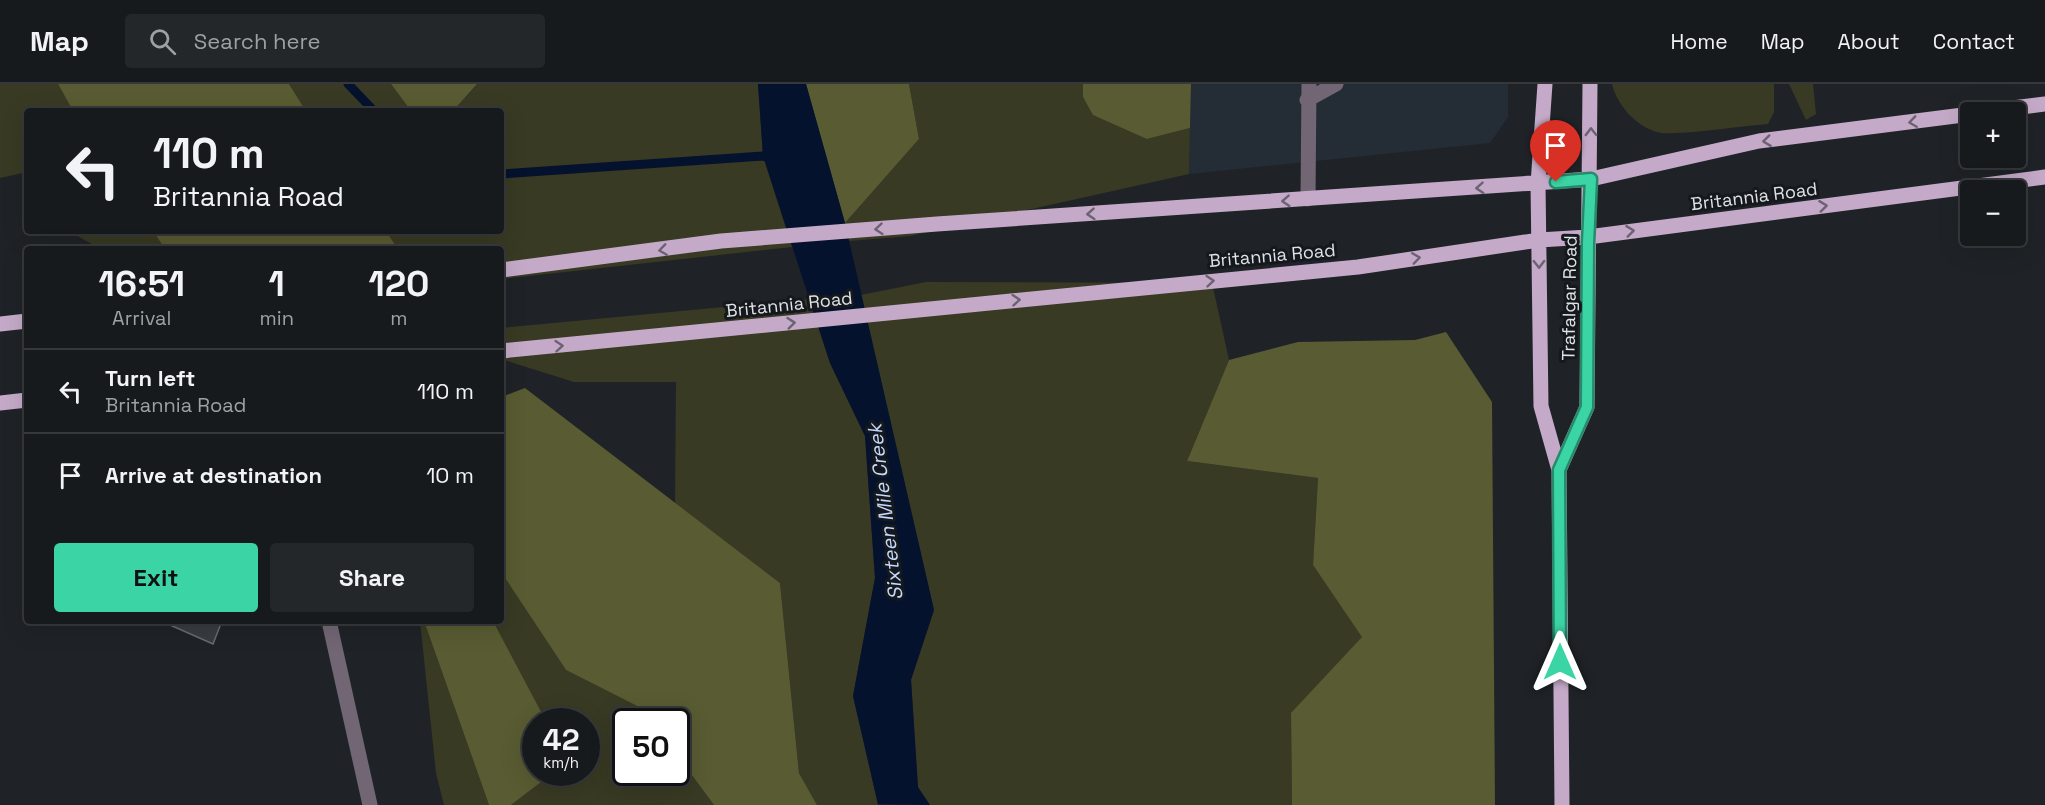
<!DOCTYPE html>
<html lang="en">
<head>
<meta charset="utf-8">
<style>
  :root { --surface:#171a1d; --page:#24272a; --text:#f1f3f6; --muted:#9ea1a4; --line:#36383b; --accent:#3ad4a5 }
  body { margin:0; font-family:"Space Grotesk",sans-serif; background:var(--page); color:var(--text); height:100vh; display:flex; flex-direction:column; font-size:22px; white-space:nowrap }
  * { box-sizing:border-box; margin:0 }
  p { font-size:20px; color:var(--muted) }
  .icon { flex:none; width:33px; height:33px; fill:none; stroke:currentColor; stroke-width:2; stroke-linecap:round; stroke-linejoin:round }
  .map { position:relative; flex:1; overflow:hidden }
  .side { position:absolute; left:24px; top:162px; width:480px; height:378px; display:flex; flex-direction:column; background:var(--surface); border-radius:6px; box-shadow:0 6px 24px #0002,0 0 0 2px var(--line) }
  .side>* { flex:none }
  .banner { position:absolute; left:24px; top:24px; width:480px; height:126px; border-radius:6px; box-shadow:0 6px 24px #0002,0 0 0 2px var(--line); background:#171a1d; color:var(--text); overflow:hidden }
  .buttons { position:absolute; left:1960px; top:18px; display:grid; gap:12px }
  .buttons a { display:grid; place-items:center; width:66px; height:66px; border-radius:6px; background:var(--surface); box-shadow:0 6px 24px #0002,0 0 0 2px var(--line); font-size:30px }
  .speed { position:absolute; left:522px; top:624px; display:flex; gap:12px; font-size:30px; font-weight:700; text-align:center }
  .speed>* { display:grid; place-content:center; width:78px; height:78px; border-radius:50%; background:var(--surface); box-shadow:0 6px 24px #0002,0 0 0 2px var(--line); line-height:1 }
  .speed small { font-size:15px; font-weight:400 }
  .speed .limit { border:3px solid #111; border-radius:9px; background:#fff; color:#111 }
  .pin { position:absolute; display:grid; place-items:center; width:51px; height:51px; color:#fff; margin:-62px -26px; border-radius:50% 50% 50% 0; rotate:-45deg; box-shadow:0 0 6px #0007 }
  .pin .icon { rotate:45deg }
  .me { position:absolute; width:66px; margin:-33px; rotate:0deg; stroke-linejoin:round; filter:drop-shadow(0 0 4px #0008) }
  .turn { display:flex; align-items:center; gap:21px; height:126px; padding:0 30px; font-size:27px }
  .turn .icon { width:78px; height:78px; stroke-width:2.5 }
  .turn b { display:block; font-size:42px; line-height:51px }
  .eta { display:flex; justify-content:space-evenly; align-items:center; height:102px; text-align:center }
  .eta b { font-size:36px; font-weight:700; line-height:42px }
  .cta { display:flex; gap:12px; margin-top:auto; padding:12px 30px }
  .cta a { flex:1; height:69px; border-radius:6px; background:var(--accent); color:#111; font-size:24px; font-weight:700; line-height:69px; text-align:center }
  .cta a+a { background:var(--page); color:var(--text) }
  ul { padding:0; list-style:none }
  li { display:flex; align-items:center; gap:18px; height:84px; padding:0 30px; border-top:2px solid var(--line) }
  li div { flex:1 }
  li b { display:block; font-size:22px }
  li em { font-style:normal }
  header { display:flex; align-items:center; gap:36px; box-sizing:border-box; height:84px; padding:0 30px; background:var(--surface); border-bottom:2px solid var(--line) }
  header strong { font-size:28px }
  nav { display:flex; gap:33px; margin-inline-start:auto; font-size:21px }
  .search { width:420px; height:54px; background:var(--page); display:flex; align-items:center; gap:15px; box-sizing:border-box; padding:0 21px; border-radius:6px; color:var(--muted); font-size:22px }
  .map>svg:first-child { display:block }
  .built { fill:#242c35 }
  .green { fill:#393a23 }
  .forest { fill:#595b32 }
  .water { fill:#05122e }
  .lines { fill:none; stroke-linecap:round; stroke-linejoin:round }
  .stream { stroke:#05122e; stroke-width:9 }
  .building { fill:#383c41; stroke:#686c72; stroke-width:1.5 }
  .minor { stroke:#726674; stroke-width:15 }
  .major { stroke:#c4aac8; stroke-width:15 }
  .oneway { stroke:#6c6273 }
  .route-casing { stroke:#268a6b; stroke-width:15 }
  .route { stroke:#3ad4a5; stroke-width:10 }
  .labels { text-anchor:middle; dominant-baseline:central; stroke-width:6; stroke-linejoin:round; paint-order:stroke }
  .street-label { font-size:18px; fill:#e0e3e6; stroke:#15191e }
  .water-label { font-size:20px; font-style:italic; fill:#c5d9fd; stroke:#15191e }
</style>
</head>
<body>
<header>
<strong>Map</strong>
<div class="search"><svg class="icon" aria-label="search" viewBox="0 0 24 24"><circle cx="10" cy="10" r="6"/><path d="M15 15l6 6"/></svg>Search here</div>
<nav><a>Home</a><a>Map</a><a>About</a><a>Contact</a></nav>
</header>
<div class="map">
<svg width="2045" height="721" viewBox="0 0 2045 721">
  <rect width="100%" height="100%" fill="#1f2327"/>
  <path class="built" d="M1191 0H1508V33L1490 59 1189 90Z"/>
  <path class="green" d="M0 0H58L73 27H27V88L0 94Z
    M289 0H391L411 27H306Z
    M477 0H758L763 72 792 163 501 195V165H398L386 147H501V27H453Z
    M909 0H1083V14L1147 55 1190 44 1189 90 910 152 849 157 845 139 919 55Z
    M1612 0H1774V28L1768 40C1748 41 1671 53 1657 48 1636 42 1617 21 1612 0Z
    M1789 0H1813L1816 30 1806 36Z
    M69 147H153L165 165H100Z
    M926 198 1212 199 1229 276 1187 377 1318 394 1313 481 1363 553 1291 630 1292 721H930L918 704 911 595 934 526 861 211Z
    M809 215 830 279 865 352 875 494 853 612 878 721H817L799 689 780 499 675 419 676 298H574L501 275V244Z
    M501 488 566 586 641 624 651 637 626 638V688H676L677 671 714 721H511L553 689 586 688V638L546 637 493 537H501Z
    M420 537H424L489 721H444L436 689Z"/>
  <path class="forest" d="M58 0H289L306 27H73Z
    M391 0H477L453 27H411Z
    M806 0H909L919 55 845 139Z
    M1083 0H1191L1190 44 1147 55 1093 31 1083 13Z
    M153 147H386L398 165H165Z
    M1446 248 1492 318 1495 721H1292L1291 629 1362 553 1313 481 1318 394 1187 377 1229 276 1298 258 1415 256Z
    M525 304 780 499 799 689 817 721H714L677 671 676 638 651 637 641 624 566 586 501 488V313Z
    M424 537H493L546 637 536 638V688L553 689 511 721H489Z"/>
  <path class="water" d="M758 0H806L845 139 934 526 911 596 918 703 930 721 878 720 853 612 875 494 865 352 830 279 763 72Z"/>
  <g class="lines">
    <path class="stream" d="M348 0 374 27
      M501 90 763 72 773 75"/>
  </g>
  <path class="building" d="M161 537H222L213 560Z"/>
  <g class="lines">
    <path class="minor" d="M1307 16 1336 0
      M1308 115 1309 0
      M329 537 370 721"/>
    <path class="major" d="M1545 0 1538 100 1541 322 1559 386 1562 721
      M1980 28 2045 20
      M501 186 721 157 937 140 1591 95 1759 57 1971 30
      M0 240 27 237
      M501 267 1358 183 1539 156 1588 153 2045 93
      M0 319 27 316
      M1559 386 1587 323 1590 0"/>
  </g>
  <defs><path id="oneway-chevron" d="M-2-3.5L2.5 0L-2 3.5" fill="none" stroke-width="1.6" stroke-linecap="round" stroke-linejoin="round" transform="scale(1.5)"/></defs>
  <g class="oneway">
    <use href="#oneway-chevron" transform="translate(1913 38) rotate(172)"/>
    <use href="#oneway-chevron" transform="translate(1591 48) rotate(-91)"/>
    <use href="#oneway-chevron" transform="translate(1767 57) rotate(173)"/>
    <use href="#oneway-chevron" transform="translate(1480 104) rotate(176)"/>
    <use href="#oneway-chevron" transform="translate(1286 117) rotate(176)"/>
    <use href="#oneway-chevron" transform="translate(1823 122) rotate(-7)"/>
    <use href="#oneway-chevron" transform="translate(1091 130) rotate(176)"/>
    <use href="#oneway-chevron" transform="translate(879 145) rotate(175)"/>
    <use href="#oneway-chevron" transform="translate(1630 147) rotate(-7)"/>
    <use href="#oneway-chevron" transform="translate(663 166) rotate(172)"/>
    <use href="#oneway-chevron" transform="translate(1416 174) rotate(-8)"/>
    <use href="#oneway-chevron" transform="translate(1539 180) rotate(89)"/>
    <use href="#oneway-chevron" transform="translate(1210 197) rotate(-5)"/>
    <use href="#oneway-chevron" transform="translate(1016 216) rotate(-5)"/>
    <use href="#oneway-chevron" transform="translate(791 239) rotate(-6)"/>
    <use href="#oneway-chevron" transform="translate(559 262) rotate(-5)"/>
  </g>
  <g class="lines">
    <g class="route-casing">
      <path id="route" d="M1556 98 1591 95 1588 159 1587 323 1559 386 1560 578"/>
    </g>
    <use href="#route" class="route"/>
  </g>
  <g class="labels">
    <g class="street-label">
      <text transform="translate(1754 112) rotate(-7)">Britannia Road</text>
      <text transform="translate(1272 171) rotate(-5)">Britannia Road</text>
      <text transform="translate(1569 214) rotate(-89)">Trafalgar Road</text>
      <text transform="translate(789 220) rotate(-6)">Britannia Road</text>
    </g>
    <g class="water-label">
      <text transform="translate(885 428) rotate(-97)">Sixteen Mile Creek</text>
    </g>
  </g>
</svg>
<div class="buttons">
<a>+</a>
<a>−</a>
</div>
<div class="speed"><div>42<small>km/h</small></div><div class="limit">50</div></div>
<div class="pin" style="left:1556px;top:98px;background:#d93025"><svg class="icon" aria-label="arrive" viewBox="0 0 24 24"><path d="M6 21V4h12l-3 4 3 4H6"/></svg></div>
<svg class="me" style="left:1560px;top:578px" viewBox="-20 -20 40 40"><path d="M0-17L14 15 0 8-14 15z" fill="#3ad4a5" stroke="#fff" stroke-width="4"/></svg>
<div class="banner">
<div class="turn"><svg class="icon" aria-label="left" viewBox="0 0 24 24"><path d="M17 20v-9H6M10 6l-5 5 5 5"/></svg><div><b>110 m</b>Britannia Road</div></div>
</div>
<section class="side">
<div class="eta">
<div><b>16:51</b><p>Arrival</p></div>
<div><b>1</b><p>min</p></div>
<div><b>120</b><p>m</p></div>
</div>
<ul>
<li><svg class="icon" aria-label="left" viewBox="0 0 24 24"><path d="M17 20v-9H6M10 6l-5 5 5 5"/></svg><div><b>Turn left</b><p>Britannia Road</p></div><em>110 m</em></li>
<li><svg class="icon" aria-label="arrive" viewBox="0 0 24 24"><path d="M6 21V4h12l-3 4 3 4H6"/></svg><div><b>Arrive at destination</b></div><em>10 m</em></li>
</ul>
<div class="cta"><a>Exit</a><a>Share</a></div>
</section>
</div>
</body>
</html>
